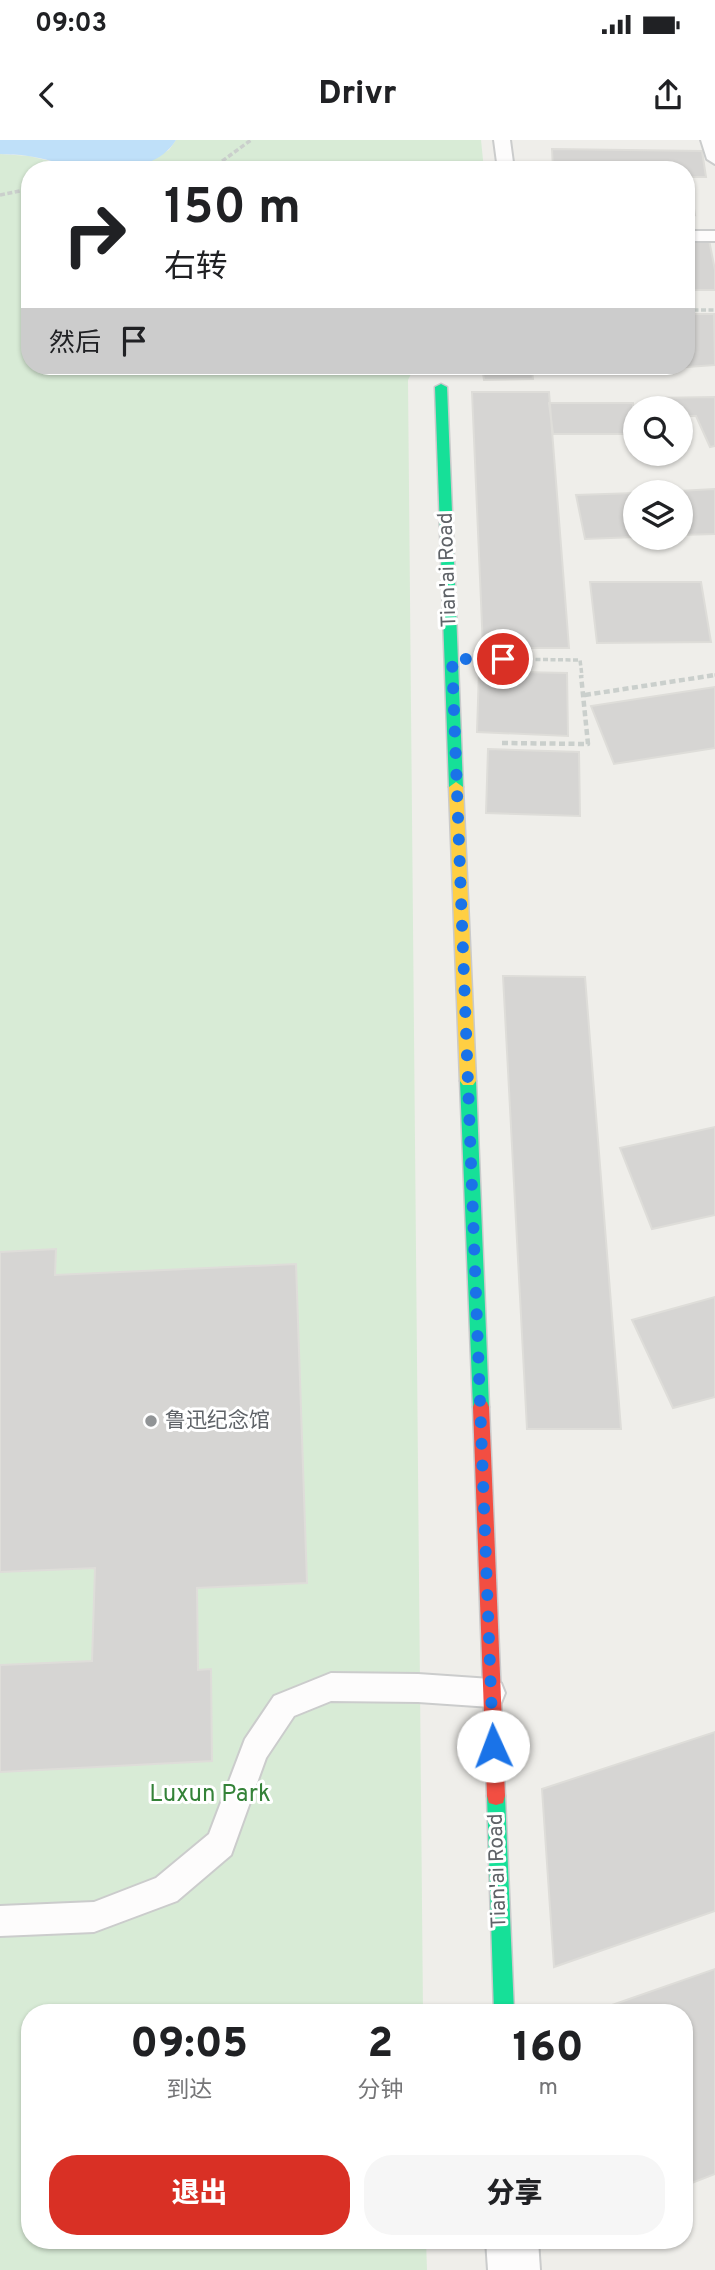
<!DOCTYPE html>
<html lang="zh">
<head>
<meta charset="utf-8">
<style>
  :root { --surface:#fff; --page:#f6f6f6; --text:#202124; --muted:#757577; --accent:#d93025 }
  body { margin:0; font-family:Overpass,"Noto Sans SC",sans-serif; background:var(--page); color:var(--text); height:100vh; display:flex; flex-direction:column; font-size:26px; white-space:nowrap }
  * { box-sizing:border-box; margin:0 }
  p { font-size:23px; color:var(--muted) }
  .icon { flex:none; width:38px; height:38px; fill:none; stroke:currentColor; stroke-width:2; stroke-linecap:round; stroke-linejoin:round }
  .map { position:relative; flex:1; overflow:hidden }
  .sheet { position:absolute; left:21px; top:1864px; width:672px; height:245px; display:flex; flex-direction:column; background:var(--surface); border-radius:28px; box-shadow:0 2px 5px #0004 }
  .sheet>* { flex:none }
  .hud { position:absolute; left:21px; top:21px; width:674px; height:214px; border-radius:28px; box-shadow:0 2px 5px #0004; background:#fff; color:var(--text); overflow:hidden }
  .fabs { position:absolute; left:623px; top:256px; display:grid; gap:14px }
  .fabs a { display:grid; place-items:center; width:70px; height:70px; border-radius:50%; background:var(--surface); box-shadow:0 2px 5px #0004; font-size:35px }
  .pin { position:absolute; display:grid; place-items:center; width:60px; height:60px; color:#fff; margin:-30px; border:4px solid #fff; border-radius:50%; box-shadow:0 2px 7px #0007 }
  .me { position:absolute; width:77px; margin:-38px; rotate:358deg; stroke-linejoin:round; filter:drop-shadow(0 0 5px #0008) }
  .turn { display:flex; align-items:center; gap:24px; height:147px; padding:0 28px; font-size:32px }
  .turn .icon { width:91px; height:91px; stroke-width:2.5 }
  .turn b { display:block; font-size:49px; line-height:60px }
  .then { display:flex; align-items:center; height:66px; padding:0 28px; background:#0003; gap:14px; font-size:26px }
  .eta { display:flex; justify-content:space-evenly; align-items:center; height:119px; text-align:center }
  .eta b { font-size:42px; font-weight:800; line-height:49px }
  .action { display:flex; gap:14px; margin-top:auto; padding:14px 28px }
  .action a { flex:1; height:80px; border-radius:28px; background:var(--accent); color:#fff; font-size:28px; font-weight:800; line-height:80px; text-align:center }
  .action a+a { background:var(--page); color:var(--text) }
  .status { display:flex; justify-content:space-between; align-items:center; height:49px; padding:0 35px; background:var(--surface); direction:ltr }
  .status svg { height:19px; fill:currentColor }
  header { display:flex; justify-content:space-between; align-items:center; height:91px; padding:0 28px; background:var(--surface); font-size:32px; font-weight:800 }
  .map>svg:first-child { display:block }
  .green { fill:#d8ebd6 }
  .water { fill:#bfe0f9 }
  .building { fill:#d6d5d3; stroke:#deddd9; stroke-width:2 }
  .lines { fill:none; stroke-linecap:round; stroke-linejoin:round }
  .lane-casing { stroke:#cbcccc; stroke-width:4 }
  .street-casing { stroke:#cbcccc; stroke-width:4 }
  .fast-casing { stroke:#cacacb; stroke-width:3 }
  .slow-casing { stroke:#cacacb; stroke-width:3 }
  .jam-casing { stroke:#cacacb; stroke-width:3 }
  .path-far1 { stroke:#cacfcc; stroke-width:3.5; stroke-dasharray:5 2.5; stroke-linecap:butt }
  .path { stroke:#cacfcc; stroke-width:4.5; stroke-dasharray:6 3.5; stroke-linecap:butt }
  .lane { fill:#fdfcfc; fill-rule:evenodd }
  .street { fill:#fdfcfc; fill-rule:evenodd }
  .fast { fill:#16e098; fill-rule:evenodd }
  .slow { fill:#ffcf43; fill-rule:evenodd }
  .jam { fill:#f24e42; fill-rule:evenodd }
  .route { stroke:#1a73e8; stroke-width:12; stroke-dasharray:0 21.6 }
  .poi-dot { fill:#919496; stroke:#fff; stroke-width:2.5 }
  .labels { text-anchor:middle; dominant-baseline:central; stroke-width:6; stroke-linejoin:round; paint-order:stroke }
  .street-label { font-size:21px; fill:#5f6368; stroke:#fff }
  .poi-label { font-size:21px; fill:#5f6368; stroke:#fff; text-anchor:start }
  .near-park-label { font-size:24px; fill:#348238; stroke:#fff }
</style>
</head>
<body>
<div class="status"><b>09:03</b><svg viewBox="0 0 49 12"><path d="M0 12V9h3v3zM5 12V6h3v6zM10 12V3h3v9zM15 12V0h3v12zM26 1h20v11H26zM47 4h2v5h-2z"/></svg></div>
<header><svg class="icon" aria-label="back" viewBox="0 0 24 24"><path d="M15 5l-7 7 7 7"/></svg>Drivr<svg class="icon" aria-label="share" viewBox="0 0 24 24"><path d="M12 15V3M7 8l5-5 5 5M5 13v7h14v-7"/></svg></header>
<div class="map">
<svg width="715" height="2130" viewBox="0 0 715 2130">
  <rect width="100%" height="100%" fill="#efeeea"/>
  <path class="green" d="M176 0H481L484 30H30V226H415L408 240 423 1872H30V2100H426L427 2130H0V14L29 16 78 28 136 27 169 10Z"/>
  <path class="water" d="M0 0H176C157 31 109 34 76 27 60 24 44 18 28 16 19 14 9 15 0 14Z"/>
  <path class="building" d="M552 9 702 11 706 37H686V30H553Z
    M686 55H692L695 75 686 74Z
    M686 100H709L715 130V150H686Z
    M686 174H714L715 225 687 227 553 230 552 226H686Z
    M482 226H546L547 231H532L533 239 484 240Z
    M472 252H549L569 508H483Z
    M715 257V306L710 307 696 276H681V268H654L652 258Z
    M549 263H633L635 294H553Z
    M715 349V394L681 395V352H660Z
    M635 353 636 397 585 399 576 355Z
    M590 442H701L711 502 597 503Z
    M479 531 567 533 568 596 477 592Z
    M715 547V608L614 624 591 566Z
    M488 609 579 612 580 676 486 673Z
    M503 836 585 837 621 1289H527Z
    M715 987V1075L652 1089 620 1008Z
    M56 1109 55 1135 296 1124 307 1443 197 1448 198 1530 211 1529 212 1621 0 1632V1525L92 1521 95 1428 0 1432V1112Z
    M715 1157V1257L673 1268 632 1180Z
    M715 1592V1771L554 1827 542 1649Z
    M715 1829V2034L684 2046V1872H592Z"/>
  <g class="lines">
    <g class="lane-casing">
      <path id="lane" d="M494 0H510L514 30H498Z
        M701 0H715V24L707 19Z
        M686 91H715V101H686Z
        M331 1533 418 1534 491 1539 501 1543 505 1553 501 1563 491 1567 418 1562 331 1561 294 1576 266 1618 231 1715 177 1761 94 1792 0 1796V1766L94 1762 156 1738 209 1694 245 1599 274 1556Z"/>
    </g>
    <g class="street-casing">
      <path id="street" d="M486 2100H538L540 2130H488Z"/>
    </g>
    <g class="fast-casing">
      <path id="fast" d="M441 244 447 247 463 647 456 652 449 647 435 247Z
        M468 935 473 937 476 941 489 1267 487 1272 481 1275 475 1272 473 1267 460 941 463 937Z
        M496 1647 503 1649 505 1656 514 1872H494L487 1656 489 1649Z"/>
    </g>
    <g class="slow-casing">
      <path id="slow" d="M456 642 463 647 476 941 473 945H463L460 941 449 647Z"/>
    </g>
    <g class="jam-casing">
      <path id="jam" d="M481 1259 487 1262 489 1267 505 1656 503 1663 496 1665 489 1663 487 1656 473 1267 475 1262Z"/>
    </g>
    <path class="path-far1" d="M210 30 251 0
      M0 55 30 49
      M686 170H715
      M498 519 580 520 582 536
      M707 536 715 535"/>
    <path class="path" d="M585 555 715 535
      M502 603 588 604 581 535"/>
    <use href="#lane" class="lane"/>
    <use href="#street" class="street"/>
    <use href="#fast" class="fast"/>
    <use href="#slow" class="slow"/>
    <use href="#jam" class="jam"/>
  </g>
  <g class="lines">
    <path class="route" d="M493 1606 452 519H503"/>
  </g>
  <circle class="poi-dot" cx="151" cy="1281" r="7"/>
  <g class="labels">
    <g class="street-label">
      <text transform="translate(448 430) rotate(-92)">Tian'ai Road</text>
      <text transform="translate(498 1731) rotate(-92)">Tian'ai Road</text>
    </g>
    <g class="poi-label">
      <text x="165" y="1281">鲁迅纪念馆</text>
    </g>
    <g class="near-park-label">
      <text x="210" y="1655">Luxun Park</text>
    </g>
  </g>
</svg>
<div class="fabs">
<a><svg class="icon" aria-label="search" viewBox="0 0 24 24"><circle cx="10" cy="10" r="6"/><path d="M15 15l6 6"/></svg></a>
<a><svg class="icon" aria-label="layers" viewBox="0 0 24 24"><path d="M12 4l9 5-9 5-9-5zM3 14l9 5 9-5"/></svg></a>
</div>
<div class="pin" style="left:503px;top:519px;background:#d93025"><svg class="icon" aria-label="arrive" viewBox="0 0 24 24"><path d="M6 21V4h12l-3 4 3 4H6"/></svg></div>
<svg class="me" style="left:493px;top:1606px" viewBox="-20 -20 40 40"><circle r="19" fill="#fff"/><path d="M0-13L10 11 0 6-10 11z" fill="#1a73e8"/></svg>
<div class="hud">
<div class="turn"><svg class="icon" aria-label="right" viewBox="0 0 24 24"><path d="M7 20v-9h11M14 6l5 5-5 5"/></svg><div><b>150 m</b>右转</div></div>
<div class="then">然后<svg class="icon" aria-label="arrive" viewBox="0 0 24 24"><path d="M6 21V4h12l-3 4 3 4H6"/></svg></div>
</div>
<section class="sheet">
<div class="eta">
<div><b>09:05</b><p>到达</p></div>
<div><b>2</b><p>分钟</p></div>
<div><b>160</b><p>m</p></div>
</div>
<div class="action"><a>退出</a><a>分享</a></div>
</section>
</div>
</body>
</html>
